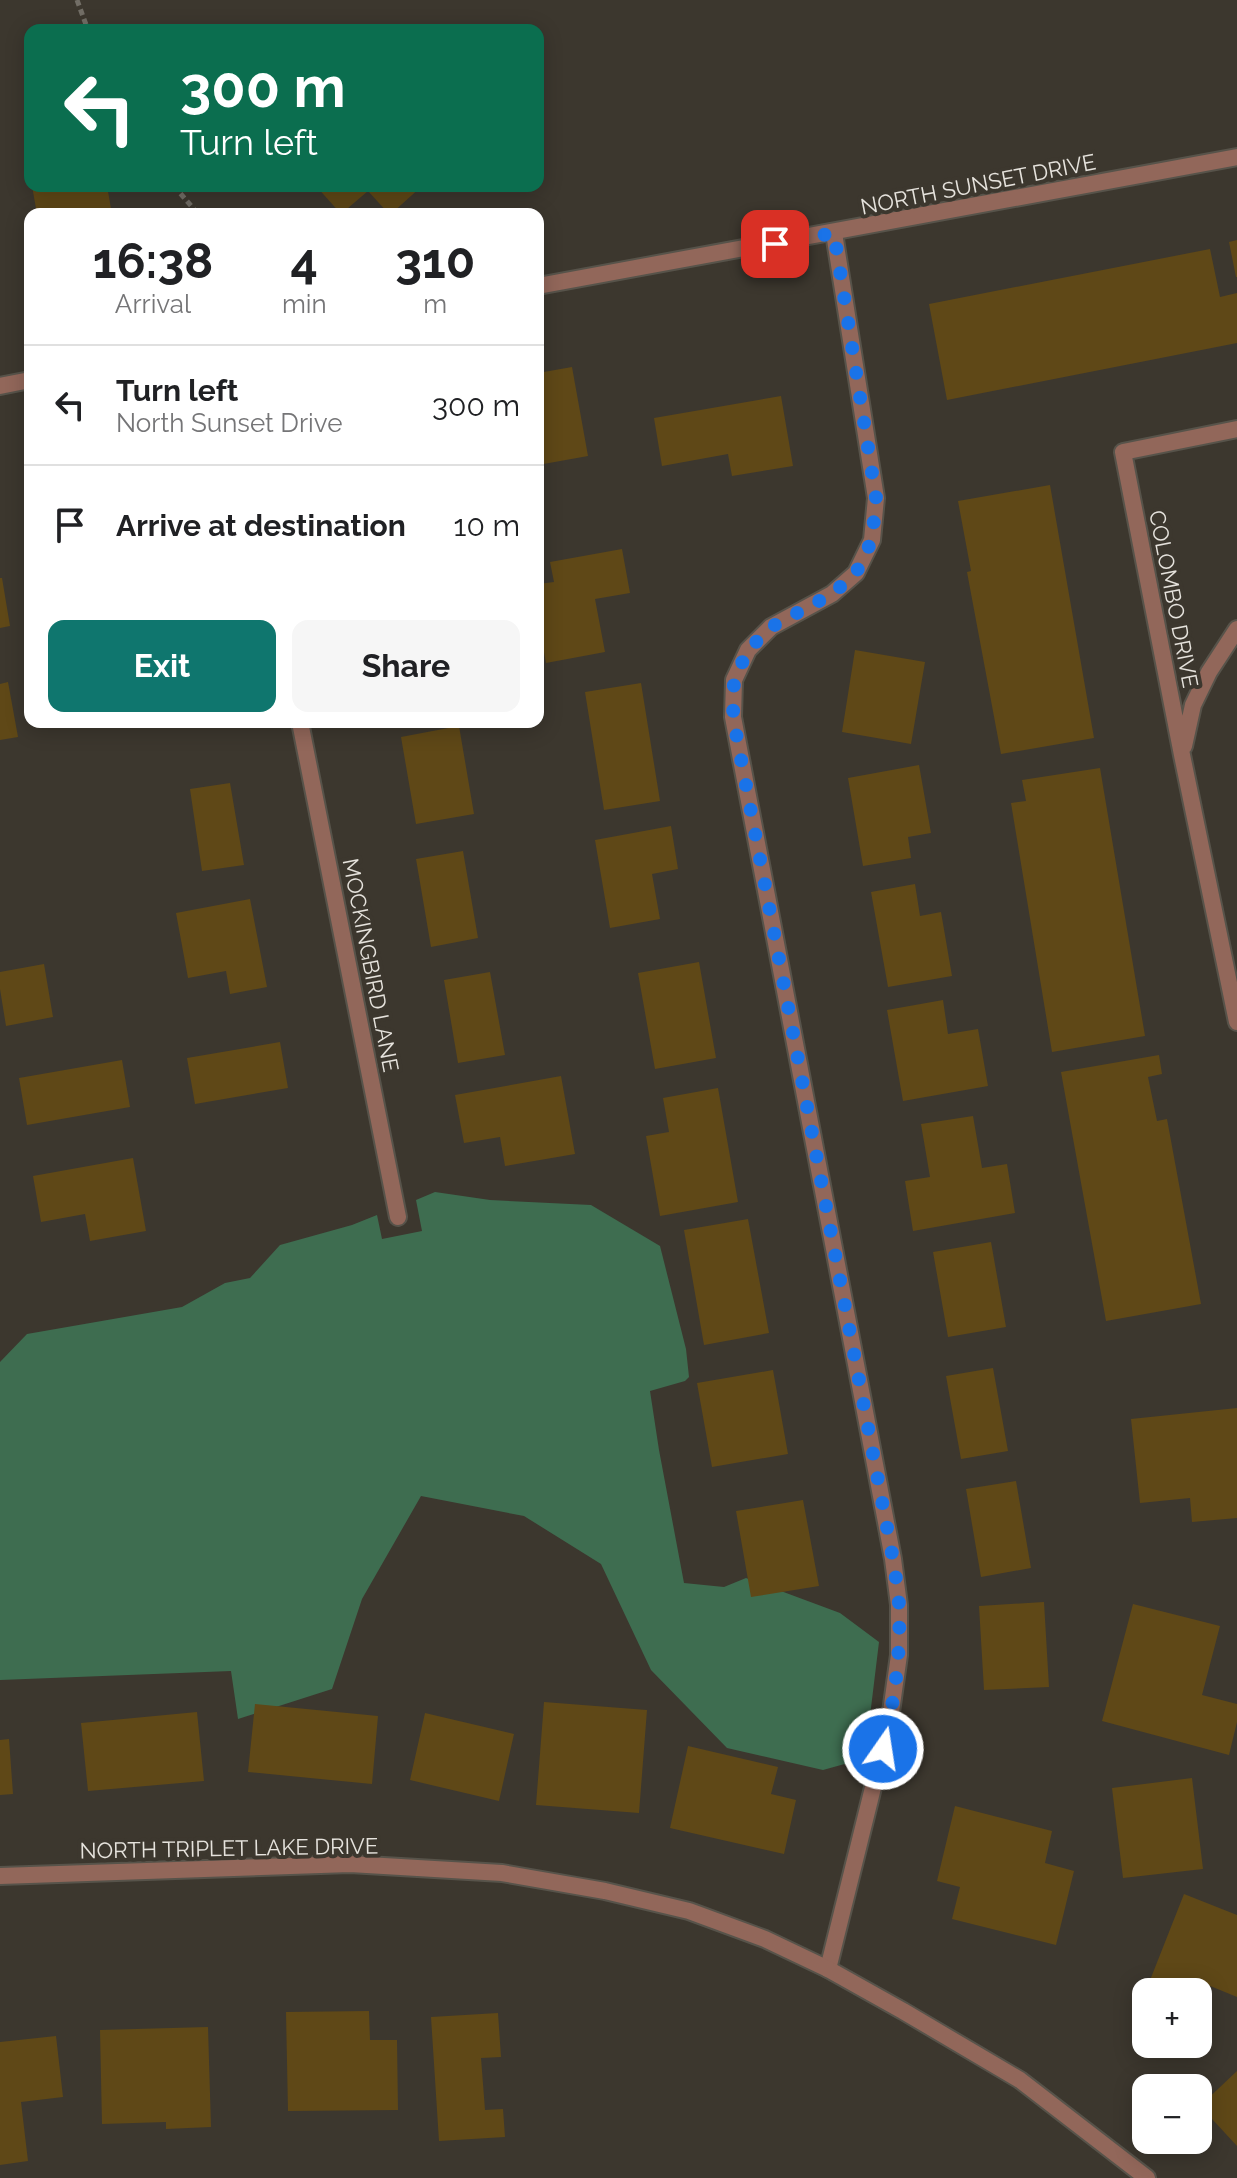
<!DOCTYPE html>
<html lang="en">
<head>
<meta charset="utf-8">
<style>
  :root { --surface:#fff; --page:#f6f6f6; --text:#202124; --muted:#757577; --line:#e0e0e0; --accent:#0f766e }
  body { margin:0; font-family:Raleway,sans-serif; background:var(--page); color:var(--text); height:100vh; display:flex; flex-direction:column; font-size:30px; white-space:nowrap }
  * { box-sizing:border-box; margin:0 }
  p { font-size:26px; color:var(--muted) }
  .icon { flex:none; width:44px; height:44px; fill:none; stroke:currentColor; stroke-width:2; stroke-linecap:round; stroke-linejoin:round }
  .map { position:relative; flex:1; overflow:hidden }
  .panel { position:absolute; left:24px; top:208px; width:520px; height:520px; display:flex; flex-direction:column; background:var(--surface); border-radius:16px; box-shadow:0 4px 20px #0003 }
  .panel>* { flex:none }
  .top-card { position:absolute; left:24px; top:24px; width:520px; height:168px; border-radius:16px; box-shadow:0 4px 20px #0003; background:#0b6e4f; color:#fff; overflow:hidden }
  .controls { position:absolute; left:1132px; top:1978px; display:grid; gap:16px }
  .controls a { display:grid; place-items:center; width:80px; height:80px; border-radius:16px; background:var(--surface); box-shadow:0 4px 20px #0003; font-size:40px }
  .pin { position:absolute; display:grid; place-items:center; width:68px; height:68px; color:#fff; margin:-34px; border-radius:16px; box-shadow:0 4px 12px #0006 }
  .me { position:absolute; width:88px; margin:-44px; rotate:13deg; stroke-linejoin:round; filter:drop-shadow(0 0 6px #0008) }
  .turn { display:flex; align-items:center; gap:28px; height:168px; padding:0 24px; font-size:36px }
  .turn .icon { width:104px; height:104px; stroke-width:2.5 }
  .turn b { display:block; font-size:56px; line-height:68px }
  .eta { display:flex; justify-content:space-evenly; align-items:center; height:136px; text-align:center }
  .eta b { font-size:48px; font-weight:700; line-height:56px }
  .primary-button { display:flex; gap:16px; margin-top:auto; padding:16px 24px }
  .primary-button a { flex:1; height:92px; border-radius:16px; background:var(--accent); color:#fff; font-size:32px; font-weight:700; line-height:92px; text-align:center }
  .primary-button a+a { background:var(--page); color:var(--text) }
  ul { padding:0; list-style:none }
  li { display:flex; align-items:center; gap:24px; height:120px; padding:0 24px; border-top:2px solid var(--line) }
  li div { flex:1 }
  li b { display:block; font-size:30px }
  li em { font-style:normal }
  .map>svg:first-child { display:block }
  .green { fill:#3e6d50 }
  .building { fill:#5f4817 }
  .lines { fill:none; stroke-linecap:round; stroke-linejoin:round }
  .minor-casing { stroke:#57534a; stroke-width:20 }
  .tertiary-casing { stroke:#57534a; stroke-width:20 }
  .path { stroke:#726e66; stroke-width:5; stroke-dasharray:6 4; stroke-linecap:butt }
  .minor { stroke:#92675a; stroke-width:16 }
  .tertiary { stroke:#92675a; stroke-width:16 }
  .route { stroke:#1a73e8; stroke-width:14; stroke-dasharray:0 25.2 }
  .labels { text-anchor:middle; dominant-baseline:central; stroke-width:8; stroke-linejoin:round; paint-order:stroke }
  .street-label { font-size:22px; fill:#e6e3dd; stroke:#3c372e }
</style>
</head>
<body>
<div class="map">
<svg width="1237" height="2178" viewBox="0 0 1237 2178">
  <rect width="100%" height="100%" fill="#3c372e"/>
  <path class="green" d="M435 1192 490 1200 591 1205 660 1246 686 1349 689 1377 685 1381 650 1391 659 1450 684 1583 724 1587 746 1578 840 1613 879 1642 870 1716 859 1760 823 1770 727 1748 651 1670 601 1564 524 1516 421 1496 362 1599 332 1689 238 1719 231 1671 0 1680V1362L27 1334 182 1307 225 1283 250 1278 280 1245 352 1225 377 1215 382 1239 422 1231 416 1200Z"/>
  <path class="building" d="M32 186H107L112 214H37Z
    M316 186H422L391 214H389L368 191 341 214Z
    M1237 240V277H1236L1229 242Z
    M1210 249 1220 297 1237 293V343L947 400 929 304Z
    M572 367 588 456 538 465V373Z
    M781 396 793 466 732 476 728 454 662 466 654 418Z
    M1050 485 1094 738 1001 754 967 572 971 571 958 501Z
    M622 549 630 593 595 599 605 652 546 663 538 620V584L554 582 550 562Z
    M0 578H2L10 626 0 628Z
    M855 650 925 662 911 744 842 732Z
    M8 682 18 737 0 740V684Z
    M641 683 660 801 604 810 585 692Z
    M459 726 474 814 416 824 401 737Z
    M919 765 931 833 908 837 911 858 863 866 848 778Z
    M1100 768 1145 1036 1052 1052 1011 803 1026 801 1022 780Z
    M230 783 244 865 202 871 190 789Z
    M671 826 678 869 652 874 660 919 610 928 595 840Z
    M463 851 478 938 431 947 416 859Z
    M915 884 920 916 941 912 952 976 888 987 871 892Z
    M250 899 267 987 230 994 226 971 188 978 176 913Z
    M699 962 716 1058 655 1069 638 973Z
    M44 964 53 1017 6 1026 0 989V972Z
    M490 972 505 1055 458 1063 444 980Z
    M943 1000 948 1034 978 1029 988 1086 903 1101 887 1010Z
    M280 1042 288 1088 195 1104 187 1058Z
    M1159 1055 1162 1074 1148 1077 1157 1121 1167 1119 1201 1304 1106 1321 1061 1072Z
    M122 1060 130 1107 27 1125 19 1078Z
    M561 1076 575 1154 505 1166 500 1137 464 1143 455 1095Z
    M718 1088 738 1202 660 1216 646 1136 669 1132 663 1098Z
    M973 1116 982 1168 1007 1164 1015 1213 913 1231 905 1181 930 1177 921 1124Z
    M133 1158 146 1231 90 1241 85 1214 41 1222 33 1176Z
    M748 1219 769 1333 704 1345 684 1230Z
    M991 1242 1006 1327 948 1337 933 1252Z
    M993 1368 1008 1451 961 1459 946 1376Z
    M773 1370 788 1454 712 1467 697 1383Z
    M1237 1408V1518L1192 1522 1190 1498 1140 1503 1131 1419Z
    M1016 1481 1031 1568 981 1577 966 1489Z
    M803 1500 819 1586 751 1597 736 1511Z
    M1044 1602 1049 1687 984 1690 979 1606Z
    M1133 1604 1220 1626 1202 1695 1237 1704V1722L1229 1755 1102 1721Z
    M544 1702 647 1710 639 1813 536 1805Z
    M255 1704 378 1716 372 1784 248 1772Z
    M197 1712 204 1781 88 1791 81 1723Z
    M425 1713 514 1734 499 1801 410 1780Z
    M9 1739 13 1794 0 1795V1740Z
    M688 1746 778 1767 771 1794 796 1800 784 1854 670 1828Z
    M1192 1778 1203 1869 1123 1878 1112 1788Z
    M955 1806 1052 1831 1045 1863 1074 1871 1056 1945 952 1919 960 1887 937 1881Z
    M1184 1894 1237 1915V1997L1203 1983 1200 1992H1146V2000L1143 1998Z
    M369 2011 370 2040H397L398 2110 288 2111 286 2012Z
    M498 2013 501 2057 481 2058 485 2110 503 2109 505 2137 439 2141 431 2017Z
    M208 2027 211 2127 166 2129V2122L102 2124 100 2030Z
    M56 2036 63 2097 21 2102 28 2161 0 2165V2042Z
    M1237 2071V2146L1200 2106Z"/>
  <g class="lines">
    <g class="minor-casing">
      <path id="minor" d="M1237 429 1123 452 1182 755 1237 1022
        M300 722 398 1217
        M1184 746 1193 705 1209 672 1237 629
        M828 1969 890 1719 899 1655V1605L893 1559 733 717 734 680 748 650 771 627 832 594 856 573 872 540 876 498 834 233"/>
    </g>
    <g class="tertiary-casing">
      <path id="tertiary" d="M538 286 1237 157
        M0 386 30 380
        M0 1876 350 1864 502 1873 605 1891 689 1911 765 1939 828 1969 903 2011 1020 2080 1147 2178"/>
    </g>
    <path class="path" d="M77 0 88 30
      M174 186 198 214"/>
    <use href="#minor" class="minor"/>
    <use href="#tertiary" class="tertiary"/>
  </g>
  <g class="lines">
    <path class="route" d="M775 244 834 233 876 498 872 540 856 573 832 594 771 627 748 650 734 680 733 717 893 1559C895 1575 899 1592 899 1608 901 1656 894 1703 883 1749"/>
  </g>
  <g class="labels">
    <g class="street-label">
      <text transform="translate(978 184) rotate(-11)">NORTH SUNSET DRIVE</text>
      <text transform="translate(1174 599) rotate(79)">COLOMBO DRIVE</text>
      <text transform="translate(371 965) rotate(79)">MOCKINGBIRD LANE</text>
      <text transform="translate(229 1848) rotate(-1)">NORTH TRIPLET LAKE DRIVE</text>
    </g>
  </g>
</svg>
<div class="controls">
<a>+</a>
<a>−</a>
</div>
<div class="pin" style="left:775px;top:244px;background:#d93025"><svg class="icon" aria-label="arrive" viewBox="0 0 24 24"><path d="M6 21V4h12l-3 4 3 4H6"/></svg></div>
<svg class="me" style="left:883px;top:1749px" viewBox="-20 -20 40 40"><circle r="17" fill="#1a73e8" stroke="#fff" stroke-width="3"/><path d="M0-11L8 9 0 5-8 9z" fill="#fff"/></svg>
<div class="top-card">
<div class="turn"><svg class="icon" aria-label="left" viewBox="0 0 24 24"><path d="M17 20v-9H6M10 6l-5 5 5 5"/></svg><div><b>300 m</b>Turn left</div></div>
</div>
<section class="panel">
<div class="eta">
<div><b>16:38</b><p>Arrival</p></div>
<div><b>4</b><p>min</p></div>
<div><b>310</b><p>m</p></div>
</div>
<ul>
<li><svg class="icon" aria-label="left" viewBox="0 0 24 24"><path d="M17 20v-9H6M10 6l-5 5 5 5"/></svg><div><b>Turn left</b><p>North Sunset Drive</p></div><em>300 m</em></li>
<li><svg class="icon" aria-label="arrive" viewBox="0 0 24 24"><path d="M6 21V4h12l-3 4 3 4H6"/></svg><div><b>Arrive at destination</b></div><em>10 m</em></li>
</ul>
<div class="primary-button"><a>Exit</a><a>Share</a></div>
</section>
</div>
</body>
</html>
